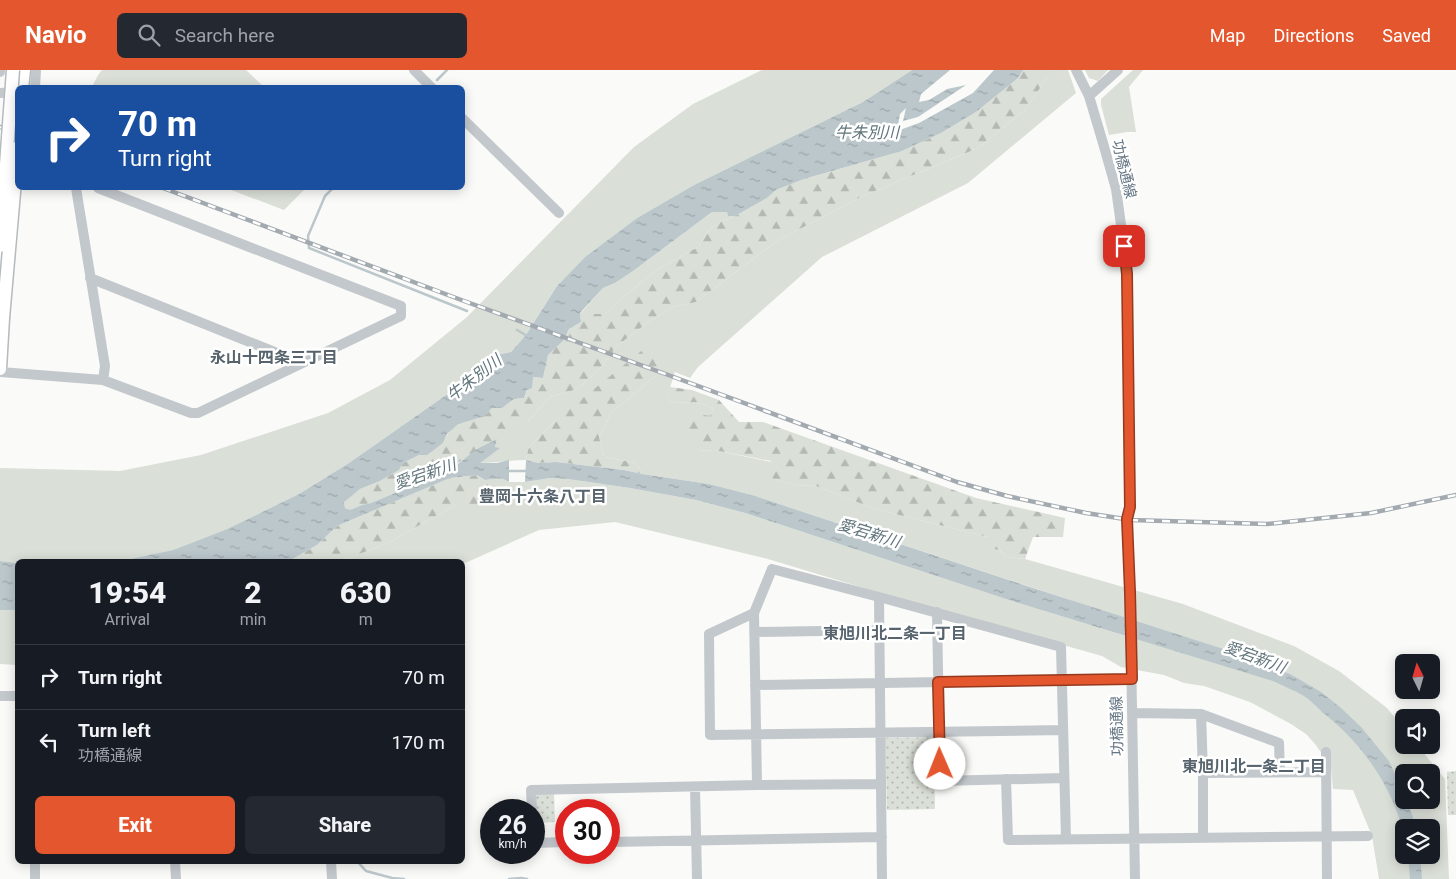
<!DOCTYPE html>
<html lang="en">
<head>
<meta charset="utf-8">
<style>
  :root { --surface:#171b24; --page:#242831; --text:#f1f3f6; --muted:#9ea1a6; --line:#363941; --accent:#e4572e }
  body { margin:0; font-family:Roboto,"Noto Sans JP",sans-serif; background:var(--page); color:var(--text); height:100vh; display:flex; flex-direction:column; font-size:19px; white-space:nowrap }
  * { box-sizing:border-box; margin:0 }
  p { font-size:16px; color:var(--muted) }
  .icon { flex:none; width:28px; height:28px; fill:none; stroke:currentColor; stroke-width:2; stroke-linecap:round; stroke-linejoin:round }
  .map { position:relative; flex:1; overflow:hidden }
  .drawer { position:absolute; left:15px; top:489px; width:450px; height:305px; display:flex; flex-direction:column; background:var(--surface); border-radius:8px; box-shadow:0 2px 12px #0003 }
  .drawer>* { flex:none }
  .hud { position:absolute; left:15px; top:15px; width:450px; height:105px; border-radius:8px; box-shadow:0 2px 12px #0003; background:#1a4fa0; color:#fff; overflow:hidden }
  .needle { width:32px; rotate:355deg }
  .buttons { position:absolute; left:1395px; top:584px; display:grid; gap:10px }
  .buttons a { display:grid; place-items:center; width:45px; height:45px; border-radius:8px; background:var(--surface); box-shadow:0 2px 12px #0003; font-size:25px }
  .speed { position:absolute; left:480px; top:729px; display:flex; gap:10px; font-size:25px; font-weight:700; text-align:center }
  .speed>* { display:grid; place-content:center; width:65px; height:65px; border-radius:50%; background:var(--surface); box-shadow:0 2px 12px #0003; line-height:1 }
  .speed small { font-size:12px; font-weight:400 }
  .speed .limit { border:8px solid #d22; background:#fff; color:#111 }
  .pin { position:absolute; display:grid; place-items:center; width:42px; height:42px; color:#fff; margin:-21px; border-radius:10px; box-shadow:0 2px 8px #0006 }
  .me { position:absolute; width:55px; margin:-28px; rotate:359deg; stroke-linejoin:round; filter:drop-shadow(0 0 4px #0008) }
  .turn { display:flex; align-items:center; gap:18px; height:105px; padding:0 20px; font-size:22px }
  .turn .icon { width:65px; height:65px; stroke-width:2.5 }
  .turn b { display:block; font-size:35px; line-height:42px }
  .eta { display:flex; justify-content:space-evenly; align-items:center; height:85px; text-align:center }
  .eta b { font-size:30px; font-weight:800; line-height:35px }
  .cta { display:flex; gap:10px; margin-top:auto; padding:10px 20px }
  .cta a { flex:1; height:58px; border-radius:8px; background:var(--accent); color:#fff; font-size:20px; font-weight:800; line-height:58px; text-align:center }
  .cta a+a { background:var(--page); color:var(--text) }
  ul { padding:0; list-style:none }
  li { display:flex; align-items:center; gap:15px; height:65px; padding:0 20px; border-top:1px solid var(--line) }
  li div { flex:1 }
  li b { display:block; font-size:19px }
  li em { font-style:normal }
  header { display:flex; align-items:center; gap:30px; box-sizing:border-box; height:70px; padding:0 25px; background:var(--accent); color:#fff }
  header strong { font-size:24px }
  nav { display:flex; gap:28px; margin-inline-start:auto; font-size:18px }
  .search { width:350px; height:45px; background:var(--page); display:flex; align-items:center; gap:12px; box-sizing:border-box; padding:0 18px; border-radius:8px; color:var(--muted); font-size:19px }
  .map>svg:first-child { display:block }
  .grass { fill:#dadfd7; fill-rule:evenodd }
  .forest { fill:url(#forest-firs) }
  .park { fill:url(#park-dots) }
  .water { fill:url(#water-ripples) }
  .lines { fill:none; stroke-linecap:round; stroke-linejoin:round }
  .stream { stroke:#bbc7cb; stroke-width:2.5 }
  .major-casing { stroke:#b5babe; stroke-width:15 }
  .minor { stroke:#c3c8cc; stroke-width:10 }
  .major { stroke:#fff; stroke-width:12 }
  .rail-casing { stroke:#a2aab0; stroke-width:4.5 }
  .rail { stroke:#fff; stroke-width:2.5; stroke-dasharray:8; stroke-linecap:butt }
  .major-bridge-casing { stroke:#b5babe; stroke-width:15; stroke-linecap:butt }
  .major-bridge { stroke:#fff; stroke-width:12 }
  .route-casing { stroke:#94391e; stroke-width:12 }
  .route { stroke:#e4572e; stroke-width:9 }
  .labels { text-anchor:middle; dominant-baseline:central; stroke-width:5; stroke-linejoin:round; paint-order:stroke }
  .street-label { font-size:15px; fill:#657683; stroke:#fff }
  .water-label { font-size:16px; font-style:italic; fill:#60757c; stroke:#fff }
  .neighbourhood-label { font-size:16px; font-weight:bold; fill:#57646e; stroke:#fff }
</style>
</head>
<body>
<header>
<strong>Navio</strong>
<div class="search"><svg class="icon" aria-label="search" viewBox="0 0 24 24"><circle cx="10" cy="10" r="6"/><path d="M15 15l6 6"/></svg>Search here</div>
<nav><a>Map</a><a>Directions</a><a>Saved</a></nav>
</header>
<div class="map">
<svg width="1456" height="809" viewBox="0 0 1456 809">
  <defs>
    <pattern id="forest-firs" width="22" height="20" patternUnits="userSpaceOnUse" patternTransform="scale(1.25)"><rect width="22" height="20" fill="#dadfd7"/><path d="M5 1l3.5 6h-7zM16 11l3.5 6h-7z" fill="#b4b9b4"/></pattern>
    <pattern id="park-dots" width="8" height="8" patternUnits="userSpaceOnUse" patternTransform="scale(1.25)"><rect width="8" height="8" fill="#dadfd7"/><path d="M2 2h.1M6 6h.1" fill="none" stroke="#b4b9b4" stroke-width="1.8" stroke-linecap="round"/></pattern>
    <pattern id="water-ripples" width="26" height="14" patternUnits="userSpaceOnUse" patternTransform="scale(1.25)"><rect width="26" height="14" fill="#bbc7cb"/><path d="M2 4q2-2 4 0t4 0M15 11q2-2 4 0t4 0" fill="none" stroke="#9ca6aa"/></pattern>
  </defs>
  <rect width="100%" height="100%" fill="#fafaf8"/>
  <path class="grass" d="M102 0H246L264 17H92L98 5Z
    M762 0H912L863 32 694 115 637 148 585 187 557 216 526 265 511 282 490 286 459 316 349 393 299 424 227 459 173 480 140 488 122 491H18L17 493 0 491V398L120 401 201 385 328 343 390 310 467 247 634 77 693 34Z
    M1052 0H1068L1076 23 968 113 822 187 698 297 690 308 675 302 667 327 672 333 698 332 713 339 698 381 714 380 771 392V408L794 415 816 416 875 439 988 467 1006 487 1025 489 1183 534 1294 576 1339 601 1387 638 1404 659V675H1417L1445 709 1449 809H1379L1372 766 1353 720 1333 719 1331 696 1315 674 1306 664 1291 654 1250 632 1204 616 1184 613 1164 605 1121 597 1102 586 890 526 768 489 615 452 539 460 463 494 462 491H341L388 473 457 434H493L509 412H525L550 408 568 409 630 418 696 430 745 443 1012 531 1126 566 1125 548 752 425 709 414 642 404 636 393 604 387 599 367 611 343 658 304 558 348 532 374 528 380 526 390C510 390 495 393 479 393L499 378 495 377 497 369 529 350 550 327 577 319 599 300 617 276 647 253 673 237 696 232 777 171 861 127 978 78 1026 39ZM1404 702H1431V730H1404ZM1404 758H1431V785H1404Z
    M1085 0H1108L1098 11 1089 8Z
    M1133 0H1143L1129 17 1136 62H1127L1109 65 1101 35V29Z
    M226 118H306L284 140Z
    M712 142H727L728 146H735L719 152 708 161 698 177 658 199 628 223 605 244H580L603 218 615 213 633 201Z
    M17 539V595L0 594V540Z"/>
  <path class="forest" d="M1023 0H1052L1026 39 978 78 861 127 777 171 696 232 673 237 647 253 617 276 599 300 577 319 550 327 529 350 503 369H497L459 392 450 400 371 433 362 435 350 440 345 438 344 431 360 419 380 411 399 400 403 393 443 373C446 366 451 358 458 354 472 346 480 353 492 338H502L514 329 524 328 533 307 543 308 548 285 563 271 569 259 581 252 580 244H605L628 223 658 199 698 177 708 161 719 152 735 146 767 128 776 120 804 109 902 81 941 63 976 42 1017 9Z
    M645 278 663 290 658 304 611 343 599 367 604 387 636 393 642 404 624 400 556 392 538 393 526 390 528 380 532 374 558 348Z
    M670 317 692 320 719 330 739 352H763L976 428 1065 448 1063 467H1033L1025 489 1006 487 1000 480 988 478V467L875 439 816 416 794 415 771 408V391L714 380 698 381 685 360 692 343 710 346 713 339 698 332 672 333 667 327Z
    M477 405 485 410 501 408 509 412 493 434H457L388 473 341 491H289L317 475 337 456 450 408Z"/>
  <path class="park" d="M934 667 935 739 887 740 885 668Z
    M1456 701V745H1448L1447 702Z
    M540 722 554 723 555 752 537 753 535 727Z"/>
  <path class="water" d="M912 0H950L921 24 919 32 929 30 947 19 966 15 918 47 903 51 906 38 900 44 897 61 919 53 973 23 994 0H1023L1017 9 976 42 941 63 902 81 804 109 776 120 767 128 735 146H728L727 142H712L633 201 615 213 603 218 580 243 581 252 569 259 563 271 548 285 543 308 533 307 532 318 527 320 524 328 514 329 502 338H492L485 346 458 354 447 364 443 373 427 385H419L403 393 399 400 380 411 360 419 344 432 345 438 350 440 362 435 371 433 450 400 477 379 497 369 495 377 500 378 480 393H497L509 390V412L501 408 485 410 477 405 450 408 337 456 317 475 289 491H122L173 480 227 459 299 424 349 393 459 316 490 286 511 282 526 265 557 216 585 187 637 148 694 115 863 32Z
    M526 390 538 393 556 392 624 400 642 404 709 414 752 425 1027 516 1242 585 1290 604 1321 622 1341 638 1361 657 1389 691 1404 724V730H1406L1413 747 1415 757 1404 758V766C1393 716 1361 672 1321 641 1316 636 1310 630 1304 626 1294 620 1283 616 1273 611L1012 531 745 443 696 430 630 418 568 409 550 408 525 412Z
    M0 491 17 493V540H0Z
    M1408 785H1420L1422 809H1410Z"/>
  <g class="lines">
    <path class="stream" d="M437 10 447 0
      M333 118 325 126 308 166 309 178 467 241
      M517 260 529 267
      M507 401H527
      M357 791 366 801 392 808 404 809
      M509 809 521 808 527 809"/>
    <g class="major-casing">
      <path id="major" d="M22 18 24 0
        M0 299 3 248"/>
    </g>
    <path class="minor" d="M414 0 432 18
      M1076 0 1089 26 1103 73 1116 119 1122 162 1127 204 1130 437 1127 449 1130 523 1135 809
      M0 2V0
      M35 18 36 0
      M0 23 18 22
      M1089 26 1118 0
      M462 48 559 143
      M76 118 105 296 103 310
      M90 208 302 293
      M0 302 103 310 191 343H198L401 246V236L98 118
      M879 527 882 809
      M937 542 940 711 1064 708
      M754 543 709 564 710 665 1063 660
      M755 562 879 560
      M755 615 1132 609
      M0 626H18
      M1132 643 1201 644 1279 673 1280 702
      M1201 644 1203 703V768
      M1326 682 1327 809
      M1203 703 1325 702
      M1006 709 1008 770 1368 766
      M757 715 754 543 772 499 879 527 1061 577 1066 769
      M695 717 697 809
      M532 740 531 720 757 715 881 714
      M609 772 882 767
      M534 773 566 772
      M35 791V809
      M175 791 176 809
      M331 791 332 809"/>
    <use href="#major" class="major"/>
    <g class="rail-casing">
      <path id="rail" d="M0 57 18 63
        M163 118 464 231 671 306 957 412 1007 426 1086 443 1131 450 1267 454 1371 443 1456 425"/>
    </g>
    <use href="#rail" class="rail"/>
    <g class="major-bridge-casing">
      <path id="major-bridge" d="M0 176 13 0
        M3 248 18 77"/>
    </g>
    <use href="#major-bridge" class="major-bridge"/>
  </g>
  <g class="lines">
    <g class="route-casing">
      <path id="route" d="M940 694 938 612 1132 609 1130 522 1127 449 1130 437 1127 204 1124 176"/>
    </g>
    <use href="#route" class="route"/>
  </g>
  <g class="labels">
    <g class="street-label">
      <text transform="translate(1124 99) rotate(76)">功橋通線</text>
      <text transform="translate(1117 656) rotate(-91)">功橋通線</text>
    </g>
    <g class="water-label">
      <text x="867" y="62">牛朱別川</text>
      <text transform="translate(474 308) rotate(-38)">牛朱別川</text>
      <text transform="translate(425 404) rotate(-19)">愛宕新川</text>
      <text transform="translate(869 463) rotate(17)">愛宕新川</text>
      <text transform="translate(1255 587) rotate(20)">愛宕新川</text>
    </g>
    <g class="neighbourhood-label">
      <text x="274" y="287">永山十四条三丁目</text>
      <text x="543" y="426">豊岡十六条八丁目</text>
      <text x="895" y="563">東旭川北二条一丁目</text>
      <text x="1254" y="696">東旭川北一条二丁目</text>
    </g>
  </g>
</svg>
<div class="buttons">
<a><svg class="needle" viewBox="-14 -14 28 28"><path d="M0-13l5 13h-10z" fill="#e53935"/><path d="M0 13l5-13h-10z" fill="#9ea1a6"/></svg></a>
<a><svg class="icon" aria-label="sound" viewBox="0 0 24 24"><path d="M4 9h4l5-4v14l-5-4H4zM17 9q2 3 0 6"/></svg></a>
<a><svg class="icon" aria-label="search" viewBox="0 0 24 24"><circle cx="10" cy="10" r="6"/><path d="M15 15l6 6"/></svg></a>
<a><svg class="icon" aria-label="layers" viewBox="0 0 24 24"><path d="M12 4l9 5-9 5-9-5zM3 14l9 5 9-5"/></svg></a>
</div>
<div class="speed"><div>26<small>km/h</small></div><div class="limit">30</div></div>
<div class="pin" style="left:1124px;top:176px;background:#d93025"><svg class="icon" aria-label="arrive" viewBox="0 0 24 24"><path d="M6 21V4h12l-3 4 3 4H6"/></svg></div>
<svg class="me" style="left:940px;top:694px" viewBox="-20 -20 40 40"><circle r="19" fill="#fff"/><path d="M0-13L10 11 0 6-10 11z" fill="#e4572e"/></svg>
<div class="hud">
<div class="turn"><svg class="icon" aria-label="right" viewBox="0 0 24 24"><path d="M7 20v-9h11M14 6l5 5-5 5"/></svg><div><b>70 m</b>Turn right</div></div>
</div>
<section class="drawer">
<div class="eta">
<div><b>19:54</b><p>Arrival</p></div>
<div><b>2</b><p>min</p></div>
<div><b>630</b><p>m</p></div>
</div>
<ul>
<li><svg class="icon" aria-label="right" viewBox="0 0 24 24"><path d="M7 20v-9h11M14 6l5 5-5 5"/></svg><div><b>Turn right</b></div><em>70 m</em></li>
<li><svg class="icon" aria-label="left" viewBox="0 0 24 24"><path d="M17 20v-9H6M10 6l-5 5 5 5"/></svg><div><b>Turn left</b><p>功橋通線</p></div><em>170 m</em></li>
</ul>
<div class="cta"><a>Exit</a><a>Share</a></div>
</section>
</div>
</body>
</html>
